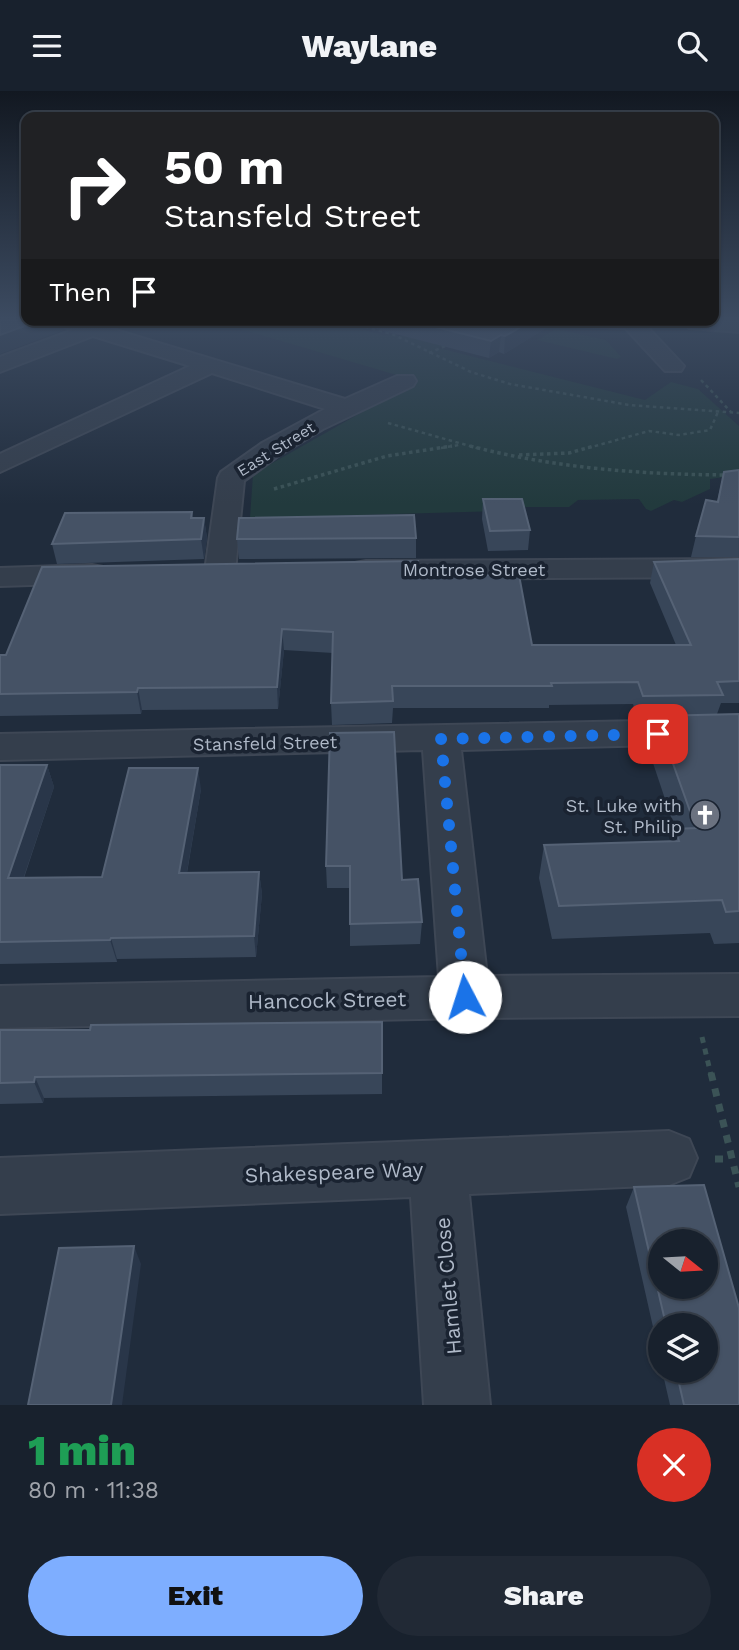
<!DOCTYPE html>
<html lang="en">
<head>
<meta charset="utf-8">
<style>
  :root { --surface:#18212d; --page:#212935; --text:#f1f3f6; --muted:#9fa3aa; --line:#363e49; --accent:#7eaeff }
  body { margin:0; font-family:"Work Sans",sans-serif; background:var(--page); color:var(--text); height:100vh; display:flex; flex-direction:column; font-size:26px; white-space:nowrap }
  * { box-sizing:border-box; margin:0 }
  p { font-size:23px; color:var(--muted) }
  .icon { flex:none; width:38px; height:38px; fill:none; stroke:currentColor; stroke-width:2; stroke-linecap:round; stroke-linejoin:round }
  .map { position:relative; height:1314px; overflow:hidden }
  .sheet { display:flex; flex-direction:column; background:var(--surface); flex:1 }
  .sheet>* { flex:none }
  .guide { position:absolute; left:21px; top:21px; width:698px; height:214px; border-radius:14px; box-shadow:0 2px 5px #0004,0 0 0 2px var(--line); background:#202124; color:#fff; overflow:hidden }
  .needle { width:46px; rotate:108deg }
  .controls { position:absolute; left:648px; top:1138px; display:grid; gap:14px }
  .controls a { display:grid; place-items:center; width:70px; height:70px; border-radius:50%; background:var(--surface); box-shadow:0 2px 5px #0004,0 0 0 2px var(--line); font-size:35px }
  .pin { position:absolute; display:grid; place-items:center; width:60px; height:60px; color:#fff; margin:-30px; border-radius:14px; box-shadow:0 4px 10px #0006 }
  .me { position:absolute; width:77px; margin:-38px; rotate:355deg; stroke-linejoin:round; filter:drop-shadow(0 0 5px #0008) }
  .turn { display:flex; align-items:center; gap:24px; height:147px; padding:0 28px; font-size:32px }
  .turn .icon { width:91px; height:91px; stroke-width:2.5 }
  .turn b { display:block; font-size:49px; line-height:60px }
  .then { display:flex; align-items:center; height:66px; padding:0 28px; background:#0003; gap:14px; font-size:26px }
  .round { display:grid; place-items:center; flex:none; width:74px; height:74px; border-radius:37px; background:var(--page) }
  .summary { display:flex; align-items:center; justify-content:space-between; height:119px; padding:0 28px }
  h1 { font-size:42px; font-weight:800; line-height:52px; color:#1e9e55 }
  .button { display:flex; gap:14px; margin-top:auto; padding:14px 28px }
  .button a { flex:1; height:80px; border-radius:42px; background:var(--accent); color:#111; font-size:28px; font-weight:800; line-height:80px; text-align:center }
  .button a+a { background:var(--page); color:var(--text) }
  header { display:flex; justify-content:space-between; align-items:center; height:91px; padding:0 28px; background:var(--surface); font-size:32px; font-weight:800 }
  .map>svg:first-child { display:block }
  .green { fill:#223a3d }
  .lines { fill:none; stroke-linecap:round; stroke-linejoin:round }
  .minor-casing { stroke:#3e4755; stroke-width:4 }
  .path-far3 { stroke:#3b5356; stroke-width:2.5; stroke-dasharray:3.5 3.5; stroke-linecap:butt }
  .path-far2 { stroke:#3b5356; stroke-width:3.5; stroke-dasharray:3.5 3.5; stroke-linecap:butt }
  .path-far1 { stroke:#3b5356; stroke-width:5; stroke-dasharray:6 6; stroke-linecap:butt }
  .path { stroke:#3b5356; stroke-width:7; stroke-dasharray:8 8; stroke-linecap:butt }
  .minor { fill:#343e4c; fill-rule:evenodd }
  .wall { fill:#384659; fill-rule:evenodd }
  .shaded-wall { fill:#293649 }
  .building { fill:#455265; stroke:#556275; stroke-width:2; fill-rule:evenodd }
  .route { stroke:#1a73e8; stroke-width:12; stroke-dasharray:0 21.6 }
  .labels { text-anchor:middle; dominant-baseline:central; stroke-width:7; stroke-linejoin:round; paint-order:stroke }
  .far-street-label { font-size:16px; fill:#afb9c8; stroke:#1a2331 }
  .street-label { font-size:18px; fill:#afb9c8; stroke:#1a2331 }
  .poi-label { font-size:18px; fill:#afb9c8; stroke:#1a2331; text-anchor:end }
  .near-street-label { font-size:21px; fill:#afb9c8; stroke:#1a2331 }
</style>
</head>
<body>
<header><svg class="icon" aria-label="menu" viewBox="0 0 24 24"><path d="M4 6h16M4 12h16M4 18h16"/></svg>Waylane<svg class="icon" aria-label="search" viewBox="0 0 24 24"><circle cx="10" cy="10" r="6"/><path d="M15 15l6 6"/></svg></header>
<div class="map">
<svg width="739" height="1314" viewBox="0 0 739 1314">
  <rect width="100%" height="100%" fill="#202c3c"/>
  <path class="green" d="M227 229H330L382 244 404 245 435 229H487L439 257 645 309 671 291 698 298 739 335V384L710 388V398L682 411 674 409 651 420 646 418 639 408 578 409 569 416H500L501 420 250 427 253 383 417 290 220 232Z
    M556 238 606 249 621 266 617 268 537 249Z"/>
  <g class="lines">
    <g class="minor-casing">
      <path id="minor" d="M52 229 106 232 109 237 345 308 397 285H413L416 290 413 295 323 338 281 363 244 390 235 480 231 487 220 489 209 487 205 480 218 387 221 381 262 352 325 318 212 282 0 381V363L190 275 93 245 0 281V266L73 239 55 233Z
        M570 229H641L684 275 681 280H665L625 237 580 235Z
        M688 229H739V241L689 237 686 233Z
        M739 468V486L366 488 355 486 351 479 355 472 366 470Z
        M92 474 103 476 108 483 103 490 92 492 0 495V477Z
        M739 628V652L461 659 487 885 739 883V925L465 927 0 937V895L439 886 423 659 0 669V643Z
        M669 1040 689 1048 697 1067 689 1086 669 1094 469 1103 490 1314H424L411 1106 0 1123V1067Z"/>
    </g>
    <path class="path-far3" d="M338 229 392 243 471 281 510 293 629 314 739 322
      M429 262 450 253
      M701 289 731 321
      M388 332 477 357
      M441 357 459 354
      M588 357 649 340 679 344 710 339 718 321"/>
    <path class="path-far2" d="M470 355C559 378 647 384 739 384
      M519 364 569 362 594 355
      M274 398 387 365 452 355"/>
    <path class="path-far1" d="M702 946 711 984"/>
    <path class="path" d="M711 982 739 1096
      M715 1068H731"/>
    <use href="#minor" class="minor"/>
  </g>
  <path class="wall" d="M376 229H559L504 263 499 261 489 267 376 238Z
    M739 379V466H691L696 445 717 410 724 381Z
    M483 408 530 439 528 459 488 460 482 428Z
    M192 421 193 427H204L207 447 204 468 57 473 52 453Z
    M416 447V467L239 468 237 448Z
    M739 468V612H721L717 623H739V852L714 853 710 842 552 848 539 787 544 754 671 750 675 738 648 657 655 627H638L633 613 549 614V617H393L392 632 332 634 331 612 333 562 284 559 278 618 142 619 141 623 0 625V564H6L419 485 532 554H676L650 492 654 471Z
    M330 642 422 831 420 853 350 855V797H327L326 775Z
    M0 674H47L54 696 24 787 102 786 201 698 187 782 259 781 262 803 256 866 117 868V871L0 873Z
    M382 931V1003L44 1007 43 1012 0 1013V939H90Z
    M704 1094 739 1217V1314H670L662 1279H705V1234H660V1267L626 1116 634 1096ZM660 1150H705V1195H660Z"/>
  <path class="shaded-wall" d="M41 229H62L64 239 0 263V244Z
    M533 229H559L504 263 505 245Z
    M501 244 499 261 489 267 491 250Z
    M204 427 207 447 204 468 201 448Z
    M282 538 284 559 278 618 277 596Z
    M138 597 142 619 141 623 137 601Z
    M47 674 54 696 16 809 8 787Z
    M198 677 201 698 183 804 179 782Z
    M259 781 262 803 256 866 254 845Z
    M111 847 117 868V871L110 849Z
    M35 986 44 1007 43 1012 34 991Z
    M134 1155 141 1173 122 1314H111Z"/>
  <path class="building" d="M0 229H41L0 244Z
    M408 229H533L505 245 501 244 491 250Z
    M739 379V446L696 445 706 409 718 411 724 381Z
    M483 408H522L530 439 490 440Z
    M192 421 191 427H204L201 448 52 453 65 422Z
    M414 424 416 447 237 448 239 427Z
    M739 468V590L717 591 723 604 643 605 638 591 551 592 552 595H392L393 610 331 612 333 541 282 538 277 596 138 597 137 601 0 603V564H6L42 476 418 470 419 485 519 484 532 554H691L654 471Z
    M739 623V820L726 821 722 809 559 815 544 754 679 750 675 738 696 737 656 625Z
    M394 641 402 789 418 788 422 831 350 833V775H326L330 642Z
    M0 674H47L8 787 102 786 129 677H198L179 782 259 781 254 845 111 847 110 849 0 851Z
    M382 931V982L35 986 34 991 0 992V939H90L91 934Z
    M704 1094 739 1217V1314H684L676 1279H705V1234H666L634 1096ZM660 1150H705V1195H660Z
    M134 1155 111 1314H28L59 1157Z"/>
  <linearGradient id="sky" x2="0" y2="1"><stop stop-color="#121821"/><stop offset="0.55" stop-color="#3c4b61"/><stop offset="1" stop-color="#3c4b61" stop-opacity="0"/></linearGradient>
  <rect width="739" height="413" fill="url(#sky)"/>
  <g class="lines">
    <path class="route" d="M465 906 441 648 658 643"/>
  </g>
  <defs>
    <g id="church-disc" transform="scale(1.575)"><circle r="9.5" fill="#6b7280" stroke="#1a2331"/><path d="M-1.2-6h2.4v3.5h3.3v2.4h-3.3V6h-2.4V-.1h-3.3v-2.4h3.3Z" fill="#fff"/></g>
  </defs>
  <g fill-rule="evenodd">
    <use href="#church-disc" x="705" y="724"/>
  </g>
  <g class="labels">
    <g class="far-street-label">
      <text transform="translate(276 358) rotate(-32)">East Street</text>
    </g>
    <g class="street-label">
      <text x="474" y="478">Montrose Street</text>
      <text transform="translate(265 652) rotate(-1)">Stansfeld Street</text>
    </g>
    <g class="poi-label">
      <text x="682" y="714">St. Luke with<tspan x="682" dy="21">St. Philip</tspan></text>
    </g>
    <g class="near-street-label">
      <text transform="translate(327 909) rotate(-1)">Hancock Street</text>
      <text transform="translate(334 1081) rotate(-2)">Shakespeare Way</text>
      <text transform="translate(448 1195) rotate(-95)">Hamlet Close</text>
    </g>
  </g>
</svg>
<div class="controls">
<a><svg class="needle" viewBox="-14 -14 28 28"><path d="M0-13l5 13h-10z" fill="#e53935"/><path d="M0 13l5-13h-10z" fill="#9fa3aa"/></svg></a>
<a><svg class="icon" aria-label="layers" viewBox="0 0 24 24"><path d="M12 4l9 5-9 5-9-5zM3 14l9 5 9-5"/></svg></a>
</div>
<div class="pin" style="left:658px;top:643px;background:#d93025"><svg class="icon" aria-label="arrive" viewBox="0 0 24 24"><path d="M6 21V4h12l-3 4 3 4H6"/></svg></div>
<svg class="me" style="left:465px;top:906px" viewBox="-20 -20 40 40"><circle r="19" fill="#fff"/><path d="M0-13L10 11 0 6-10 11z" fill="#1a73e8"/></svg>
<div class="guide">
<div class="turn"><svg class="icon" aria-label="right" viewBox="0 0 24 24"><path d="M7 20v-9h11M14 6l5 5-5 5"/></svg><div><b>50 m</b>Stansfeld Street</div></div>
<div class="then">Then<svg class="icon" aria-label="arrive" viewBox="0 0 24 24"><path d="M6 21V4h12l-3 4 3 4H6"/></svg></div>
</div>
</div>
<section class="sheet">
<div class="summary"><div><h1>1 min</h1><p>80 m · 11:38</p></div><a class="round" style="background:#d93025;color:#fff"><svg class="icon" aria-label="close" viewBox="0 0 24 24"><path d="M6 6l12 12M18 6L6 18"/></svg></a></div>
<div class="button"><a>Exit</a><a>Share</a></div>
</section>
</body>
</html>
